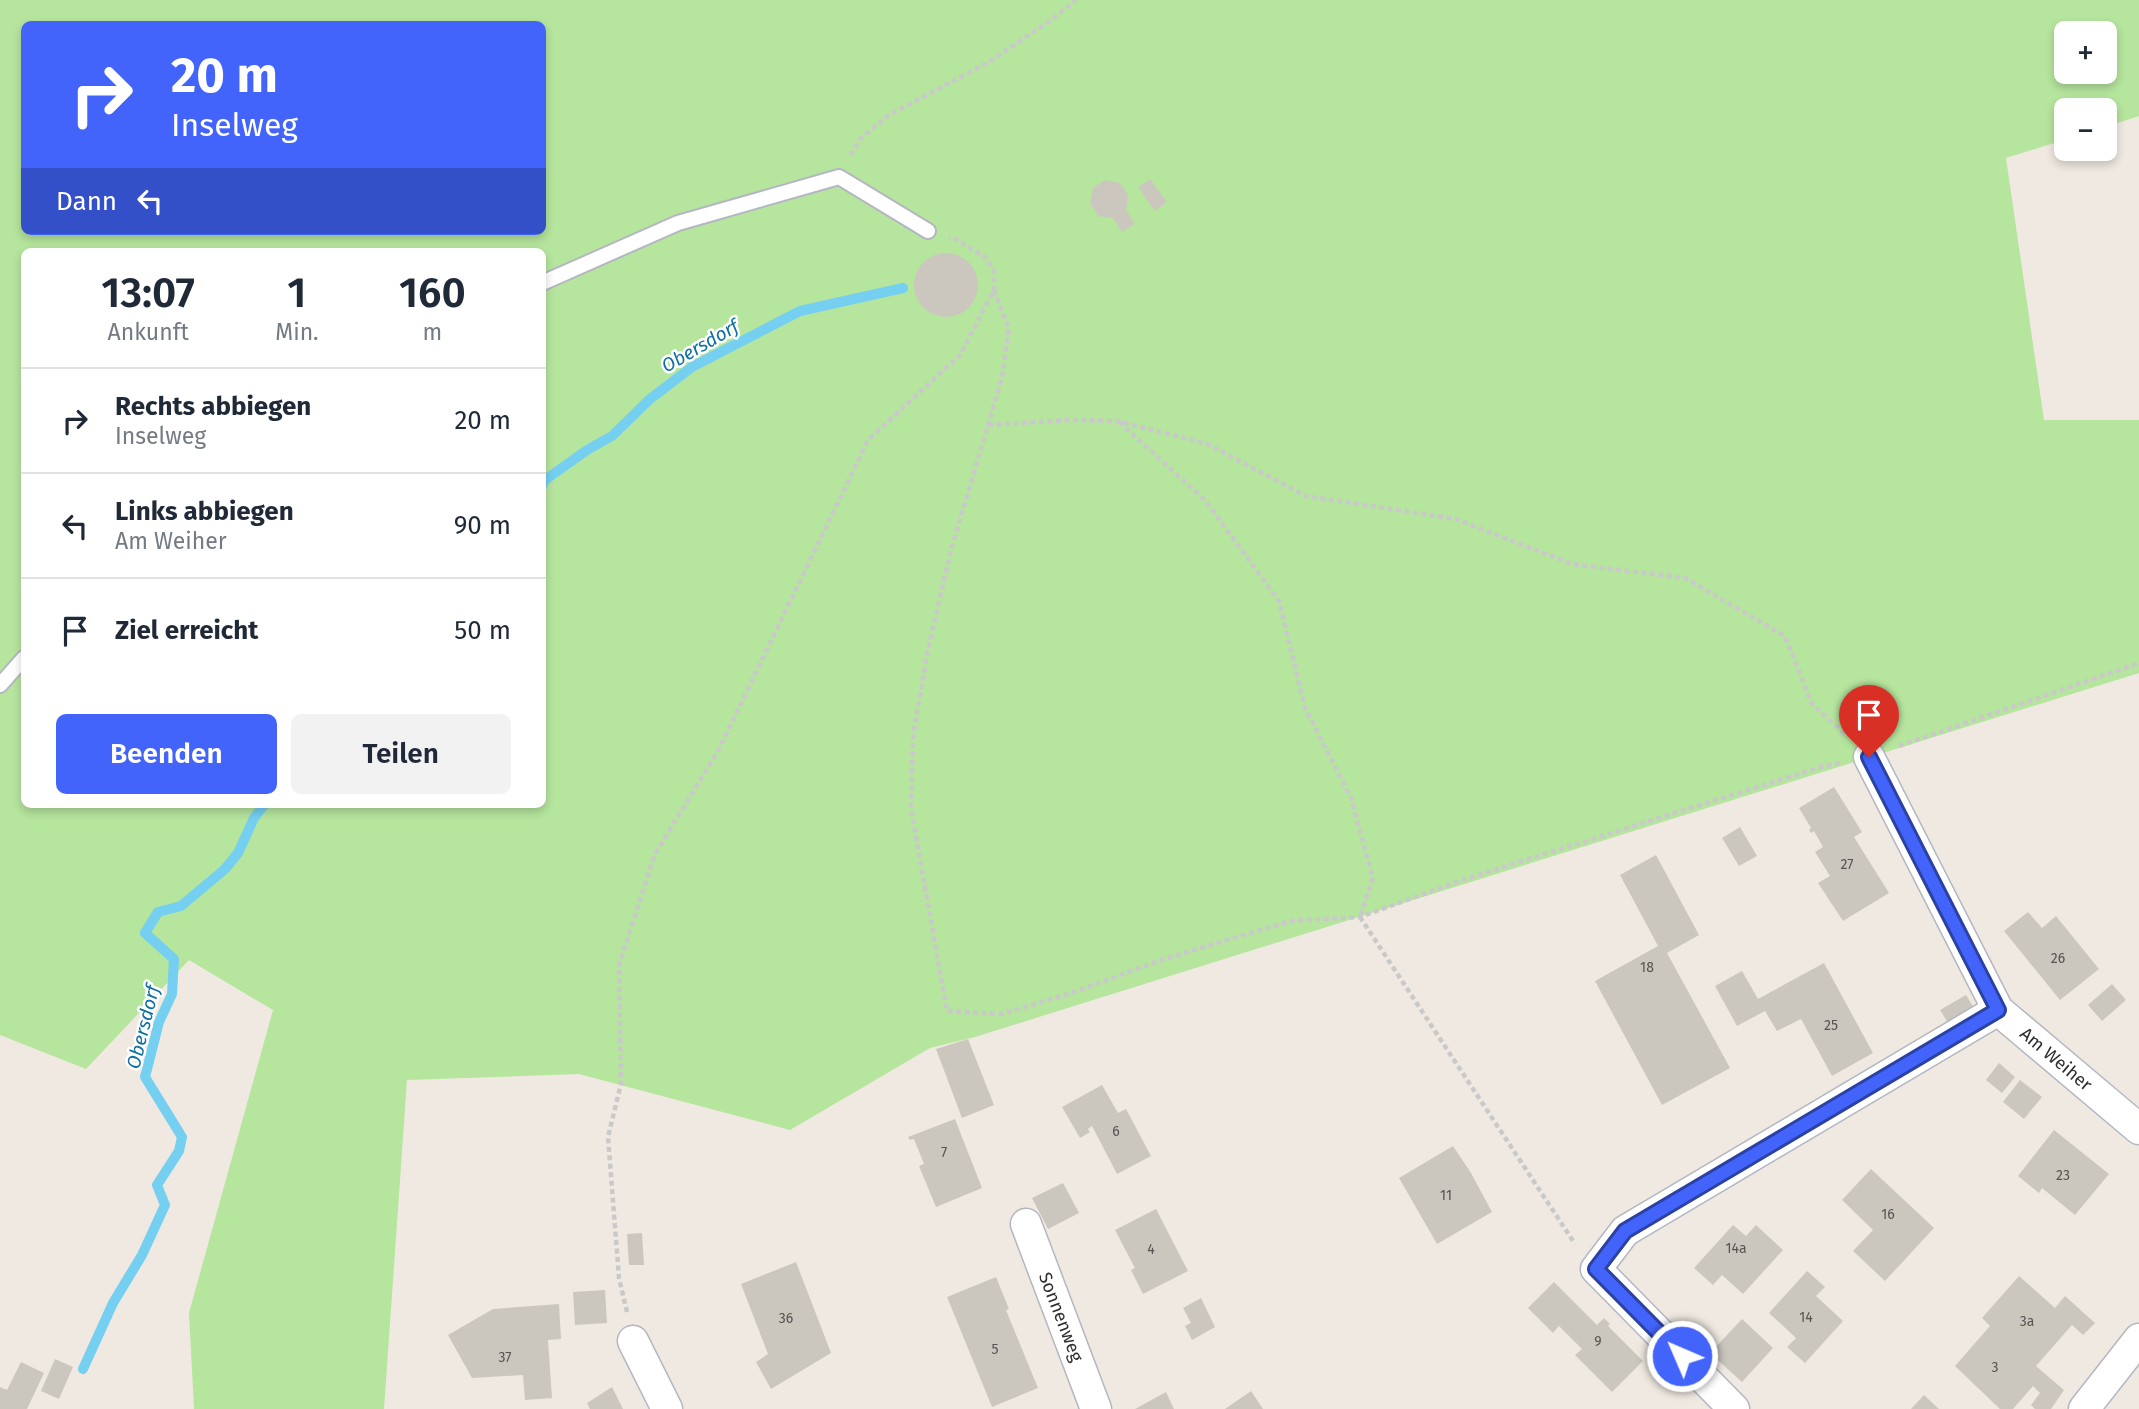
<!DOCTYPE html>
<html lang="de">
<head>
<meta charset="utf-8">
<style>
  :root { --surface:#fff; --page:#f2f2f3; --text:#1f2937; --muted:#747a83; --line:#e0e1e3; --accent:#4264fb }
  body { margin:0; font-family:"Fira Sans",sans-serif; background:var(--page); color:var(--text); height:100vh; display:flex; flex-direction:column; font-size:26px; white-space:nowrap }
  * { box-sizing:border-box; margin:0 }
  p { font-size:23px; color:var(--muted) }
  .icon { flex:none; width:38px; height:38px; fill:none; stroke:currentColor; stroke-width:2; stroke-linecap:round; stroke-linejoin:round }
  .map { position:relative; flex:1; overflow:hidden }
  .side { position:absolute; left:21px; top:248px; width:525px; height:560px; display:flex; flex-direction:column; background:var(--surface); border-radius:10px; box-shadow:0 4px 10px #0003 }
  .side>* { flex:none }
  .banner { position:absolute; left:21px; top:21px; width:525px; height:214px; border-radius:10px; box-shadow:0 4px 10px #0003; background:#4264fb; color:#fff; overflow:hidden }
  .tools { position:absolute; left:2054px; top:21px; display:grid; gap:14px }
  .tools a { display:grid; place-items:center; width:63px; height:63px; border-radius:10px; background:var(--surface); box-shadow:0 4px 10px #0003; font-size:35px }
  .pin { position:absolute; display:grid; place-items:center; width:60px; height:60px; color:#fff; margin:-72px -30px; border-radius:50% 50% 50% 0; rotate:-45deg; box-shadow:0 0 7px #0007 }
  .pin .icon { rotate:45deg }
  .me { position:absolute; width:77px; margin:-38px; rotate:315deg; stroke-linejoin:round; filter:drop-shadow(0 0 5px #0008) }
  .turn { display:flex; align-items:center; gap:24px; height:147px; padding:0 35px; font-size:32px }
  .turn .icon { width:91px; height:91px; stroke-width:2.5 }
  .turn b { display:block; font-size:49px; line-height:60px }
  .then { display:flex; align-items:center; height:66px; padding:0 35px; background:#0003; gap:14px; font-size:26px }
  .eta { display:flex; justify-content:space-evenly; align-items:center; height:119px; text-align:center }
  .eta b { font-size:42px; font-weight:600; line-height:49px }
  .primary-button { display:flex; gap:14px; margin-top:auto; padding:14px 35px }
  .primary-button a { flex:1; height:80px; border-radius:10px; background:var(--accent); color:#fff; font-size:28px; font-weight:600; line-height:80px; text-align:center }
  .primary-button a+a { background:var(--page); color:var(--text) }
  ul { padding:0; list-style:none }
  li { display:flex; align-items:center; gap:21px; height:105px; padding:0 35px; border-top:2px solid var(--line) }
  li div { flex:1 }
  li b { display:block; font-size:26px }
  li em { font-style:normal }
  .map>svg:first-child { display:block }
  .green { fill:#b6e59e; fill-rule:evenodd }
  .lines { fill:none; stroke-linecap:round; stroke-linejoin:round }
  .stream { stroke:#75cff0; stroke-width:10 }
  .building { fill:#cbc7bf }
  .service-casing { stroke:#b4b7c1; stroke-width:18 }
  .minor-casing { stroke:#b4b7c1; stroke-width:33 }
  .path { stroke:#c9c9c9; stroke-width:4.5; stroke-dasharray:5 3.5; stroke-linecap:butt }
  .service { stroke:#fff; stroke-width:14 }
  .minor { stroke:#fff; stroke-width:30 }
  .route-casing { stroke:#2b41a3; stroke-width:18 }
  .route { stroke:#4264fb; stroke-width:12 }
  .labels { text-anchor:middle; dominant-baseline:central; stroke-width:5; stroke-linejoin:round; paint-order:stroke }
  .number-label { font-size:14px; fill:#555452 }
  .street-label { font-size:18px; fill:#2e2e2e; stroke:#fff }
  .water-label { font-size:19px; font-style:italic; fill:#0d6fa3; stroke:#fff }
</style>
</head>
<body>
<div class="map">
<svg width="2139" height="1409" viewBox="0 0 2139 1409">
  <rect width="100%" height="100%" fill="#efe9e1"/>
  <path class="green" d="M0 0H2139V116L2105 127V110H2067V139L2006 158 2044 420H2139V673L975 1037 930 1048 790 1130 579 1074 407 1080 384 1409H194L189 1313 273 1010 189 960 86 1069 0 1035ZM24 24H542V231H24ZM2067 33H2105V72H2067ZM24 252H542V805H24Z"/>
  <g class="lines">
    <path class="stream" d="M542 486 545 480 587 450 612 436 650 399 692 367 800 311 903 288
      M83 1369 113 1303 142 1255 165 1205 157 1185 179 1151 182 1137 145 1077 159 1022 172 994 174 959 145 933 158 912 181 906 225 869 238 853 254 818 264 805"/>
  </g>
  <path class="building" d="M1150 179 1167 202 1155 211 1138 187Z
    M1105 180 1120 183 1128 195 1126 210 1135 224 1122 232 1113 218 1098 216 1090 203 1093 188Z
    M914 285a32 32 0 1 1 64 0a32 32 0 1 1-64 0Z
    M1834 787 1862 832 1854 837 1889 893 1843 921 1818 883 1830 876 1815 852 1823 847 1814 831 1811 833 1809 830 1811 828 1799 808Z
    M1740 827 1757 856 1739 866 1722 838Z
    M1656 855 1699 935 1667 953 1730 1068 1662 1105 1595 981 1658 946 1620 875Z
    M2028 912 2042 928 2056 916 2099 969 2060 1000 2004 931Z
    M1824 963 1873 1053 1832 1076 1801 1019 1777 1031 1765 1011 1737 1026 1715 986 1742 971 1758 999Z
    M2112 984 2126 1000 2102 1021 2088 1005Z
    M1966 995 1974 1008 1948 1023 1940 1010Z
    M968 1039 994 1105 962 1118 936 1049Z
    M1999 1063 2015 1077 2002 1093 1986 1080Z
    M2020 1080 2042 1097 2024 1119 2003 1102Z
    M1102 1085 1118 1113 1126 1109 1151 1156 1117 1174 1092 1126 1088 1129 1090 1132 1080 1138 1062 1107Z
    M955 1119 982 1188 936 1207 919 1166 924 1164 914 1139 910 1140 908 1137Z
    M2054 1130 2109 1174 2075 1215 2042 1188 2039 1193 2018 1176Z
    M1453 1146 1471 1173 1492 1212 1437 1244 1399 1178Z
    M1871 1169 1934 1228 1885 1281 1853 1251 1873 1230 1842 1200Z
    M1063 1183 1079 1213 1048 1229 1032 1198Z
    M1156 1209 1188 1271 1143 1294 1131 1270 1135 1268 1115 1230Z
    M1733 1225 1746 1236 1756 1225 1783 1250 1743 1294 1722 1275 1713 1285 1694 1268Z
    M642 1233 644 1265H629L627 1234Z
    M796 1262 831 1353 771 1389 756 1362 768 1354 741 1284Z
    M1807 1271 1825 1287 1816 1296 1843 1321 1805 1363 1787 1347 1796 1338 1769 1313Z
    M2019 1276 2055 1308 2065 1296 2095 1323 2083 1335 2072 1325 2036 1366 2064 1390 2051 1409H2035L2031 1405 2040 1393 2033 1386 2013 1409H2000L1955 1366 1990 1326 1982 1318Z
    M996 1277 1009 1309 1006 1310 1038 1388 992 1407 947 1297Z
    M1554 1282 1597 1325 1604 1318 1610 1324 1608 1326 1643 1361 1612 1392 1575 1355 1582 1349 1559 1326 1553 1333 1528 1308Z
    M605 1290 607 1323 575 1325 573 1292Z
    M1201 1298 1215 1327 1192 1340 1185 1326 1191 1323 1183 1308Z
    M559 1304 561 1339 548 1340 552 1398 525 1400 523 1375 472 1378 448 1335 493 1309Z
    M1742 1319 1773 1348 1742 1382 1710 1353Z
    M55 1359 73 1367 59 1399 41 1391Z
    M21 1362 44 1373 27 1409H0V1387L7 1390Z
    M612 1387 623 1409H590L587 1403Z
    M1251 1391 1263 1409H1225Z
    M1166 1392 1174 1409H1135Z
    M1924 1395 1939 1409H1911Z"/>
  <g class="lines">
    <g class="service-casing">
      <path id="service" d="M542 283 678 223 839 177 928 231
        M0 685 24 658"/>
    </g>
    <g class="minor-casing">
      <path id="minor" d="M1869 757 1998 1010 2139 1129
        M1026 1224 1096 1409
        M633 1341 667 1409
        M1734 1409 1596 1269 1625 1231 1998 1010
        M2084 1409 2139 1339"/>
    </g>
    <path class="path" d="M851 155 861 138 889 115 987 63 1047 23 1076 0
      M994 290 1009 328 1002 378 951 550 928 649 913 737 911 808 947 1011 1002 1014 1074 992 1158 961 1290 921 1360 917 1462 880 1824 766 1840 763
      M1119 422 1205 500 1279 601 1305 708 1351 798 1373 878 1360 917
      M988 425 1069 420 1118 421 1207 444 1306 496 1456 519 1572 564 1685 578 1785 636 1812 704 1848 737
      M1899 746 2139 663
      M1360 917 1575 1244
      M627 1312 619 1278 608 1137 621 1084 619 965 655 854 718 751 868 440 960 355 994 290V270L985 257 957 240 949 237"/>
    <use href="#service" class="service"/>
    <use href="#minor" class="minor"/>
  </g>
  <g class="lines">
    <g class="route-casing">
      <path id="route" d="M1682 1356 1596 1269 1625 1231 1998 1010 1869 757"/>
    </g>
    <use href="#route" class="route"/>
  </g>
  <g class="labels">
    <g class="number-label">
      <text x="1847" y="864">27</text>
      <text x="2058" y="958">26</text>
      <text x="1647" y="967">18</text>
      <text x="1831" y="1025">25</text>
      <text x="1116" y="1131">6</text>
      <text x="944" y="1152">7</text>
      <text x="2063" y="1175">23</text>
      <text x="1446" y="1195">11</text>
      <text x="1888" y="1214">16</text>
      <text x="1736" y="1248">14a</text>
      <text x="1151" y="1249">4</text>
      <text x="1806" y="1317">14</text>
      <text x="786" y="1318">36</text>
      <text x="2027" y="1321">3a</text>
      <text x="1598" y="1341">9</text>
      <text x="995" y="1349">5</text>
      <text x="505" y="1357">37</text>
      <text x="1995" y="1367">3</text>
    </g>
    <g class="street-label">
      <text transform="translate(2056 1059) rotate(40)">Am Weiher</text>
      <text transform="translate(1061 1317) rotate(69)">Sonnenweg</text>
    </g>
    <g class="water-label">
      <text transform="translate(700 346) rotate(-30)">Obersdorf</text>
      <text transform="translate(143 1027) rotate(-76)">Obersdorf</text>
    </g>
  </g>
</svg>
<div class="tools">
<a>+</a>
<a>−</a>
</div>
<div class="pin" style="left:1869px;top:757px;background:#d93025"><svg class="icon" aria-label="arrive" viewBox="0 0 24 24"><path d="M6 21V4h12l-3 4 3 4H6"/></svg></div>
<svg class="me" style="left:1682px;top:1356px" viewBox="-20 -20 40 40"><circle r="17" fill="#4264fb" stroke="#fff" stroke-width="3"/><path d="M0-11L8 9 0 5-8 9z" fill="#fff"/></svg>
<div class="banner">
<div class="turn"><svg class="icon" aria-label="right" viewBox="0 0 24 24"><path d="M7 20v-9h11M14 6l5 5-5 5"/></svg><div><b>20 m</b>Inselweg</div></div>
<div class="then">Dann<svg class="icon" aria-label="left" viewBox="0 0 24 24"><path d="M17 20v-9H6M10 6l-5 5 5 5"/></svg></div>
</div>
<section class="side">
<div class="eta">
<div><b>13:07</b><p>Ankunft</p></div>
<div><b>1</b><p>Min.</p></div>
<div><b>160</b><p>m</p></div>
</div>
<ul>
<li><svg class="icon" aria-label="right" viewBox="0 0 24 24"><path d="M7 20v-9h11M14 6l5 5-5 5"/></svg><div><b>Rechts abbiegen</b><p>Inselweg</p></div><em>20 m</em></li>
<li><svg class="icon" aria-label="left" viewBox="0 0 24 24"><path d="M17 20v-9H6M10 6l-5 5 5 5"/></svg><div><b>Links abbiegen</b><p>Am Weiher</p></div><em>90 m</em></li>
<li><svg class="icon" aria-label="arrive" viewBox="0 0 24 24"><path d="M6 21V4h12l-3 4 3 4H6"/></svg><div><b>Ziel erreicht</b></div><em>50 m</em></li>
</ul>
<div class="primary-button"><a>Beenden</a><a>Teilen</a></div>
</section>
</div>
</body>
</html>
